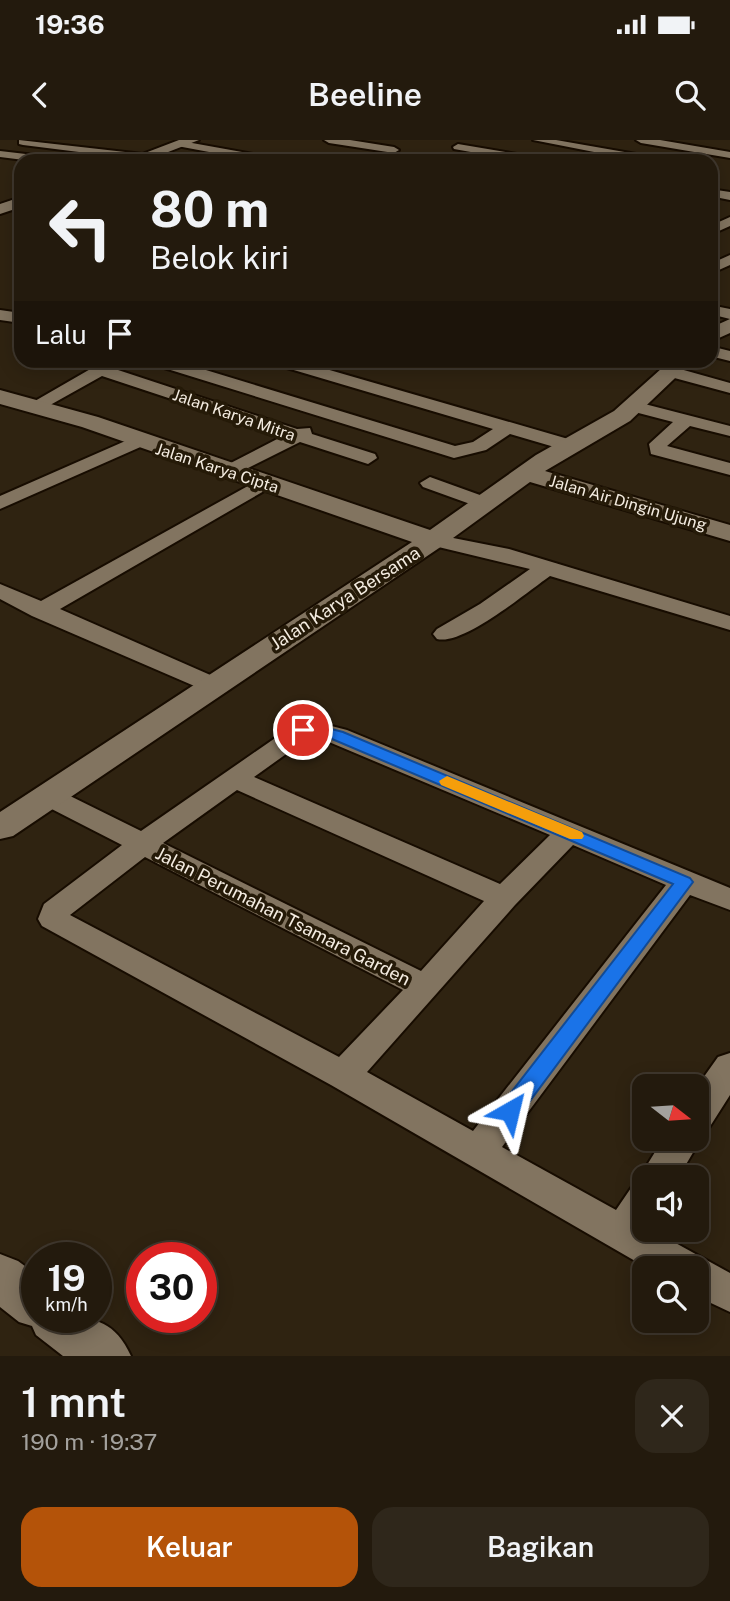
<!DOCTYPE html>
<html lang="id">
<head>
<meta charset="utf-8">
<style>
  :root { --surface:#231a0d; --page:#2f271b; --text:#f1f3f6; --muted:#a3a19d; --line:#40382e; --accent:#b45309 }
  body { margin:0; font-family:"Public Sans",sans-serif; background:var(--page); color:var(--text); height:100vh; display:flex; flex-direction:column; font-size:26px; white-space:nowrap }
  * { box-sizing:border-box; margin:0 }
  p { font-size:23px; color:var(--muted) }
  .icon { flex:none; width:38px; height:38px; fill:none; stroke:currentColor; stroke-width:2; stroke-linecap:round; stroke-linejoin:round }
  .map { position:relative; height:1216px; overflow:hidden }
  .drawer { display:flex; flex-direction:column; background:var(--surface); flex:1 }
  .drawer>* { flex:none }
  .guide { position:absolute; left:14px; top:14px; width:704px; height:214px; border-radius:21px; box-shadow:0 4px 18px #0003,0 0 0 2px var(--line); background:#231a0d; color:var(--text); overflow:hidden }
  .needle { width:46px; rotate:107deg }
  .tools { position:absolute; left:632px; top:934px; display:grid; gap:14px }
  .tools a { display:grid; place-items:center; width:77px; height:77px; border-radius:14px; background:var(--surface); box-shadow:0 4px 18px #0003,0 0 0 2px var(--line); font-size:35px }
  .speed { position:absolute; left:21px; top:1102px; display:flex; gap:14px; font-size:35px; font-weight:700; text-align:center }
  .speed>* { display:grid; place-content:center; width:91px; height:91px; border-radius:50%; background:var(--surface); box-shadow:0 4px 18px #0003,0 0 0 2px var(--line); line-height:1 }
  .speed small { font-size:18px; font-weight:400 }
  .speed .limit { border:10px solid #d22; background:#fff; color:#111 }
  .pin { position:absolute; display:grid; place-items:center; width:60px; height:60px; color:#fff; margin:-30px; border:4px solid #fff; border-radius:50%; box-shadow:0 2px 7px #0007 }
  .me { position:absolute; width:77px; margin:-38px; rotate:37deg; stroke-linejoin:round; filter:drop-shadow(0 0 5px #0008) }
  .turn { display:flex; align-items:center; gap:24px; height:147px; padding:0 21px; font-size:32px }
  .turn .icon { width:91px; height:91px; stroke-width:2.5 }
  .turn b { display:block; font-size:49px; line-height:60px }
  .then { display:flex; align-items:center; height:66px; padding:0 21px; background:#0003; gap:14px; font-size:26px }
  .round { display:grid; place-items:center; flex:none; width:74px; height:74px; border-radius:21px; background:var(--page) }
  .overview { display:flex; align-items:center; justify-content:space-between; height:119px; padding:0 21px }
  h1 { font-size:42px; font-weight:600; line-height:52px }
  .button { display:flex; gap:14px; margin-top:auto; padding:14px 21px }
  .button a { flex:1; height:80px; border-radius:21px; background:var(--accent); color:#fff; font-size:28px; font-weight:600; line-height:80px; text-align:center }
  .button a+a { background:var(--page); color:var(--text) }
  .status { display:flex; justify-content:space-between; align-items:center; height:49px; padding:0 35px; background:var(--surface); direction:ltr }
  .status svg { height:19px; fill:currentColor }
  header { display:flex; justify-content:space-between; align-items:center; height:91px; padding:0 21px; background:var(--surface); font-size:32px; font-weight:600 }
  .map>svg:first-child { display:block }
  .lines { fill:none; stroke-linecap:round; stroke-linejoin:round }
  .minor-casing { stroke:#170c00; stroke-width:4 }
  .tertiary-casing { stroke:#170c00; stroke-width:4 }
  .minor { fill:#827460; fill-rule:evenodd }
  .tertiary { fill:#827460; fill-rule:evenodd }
  .route { fill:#1a73e8; stroke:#114b97; stroke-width:2 }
  .slow { fill:#f59e0b }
  .labels { text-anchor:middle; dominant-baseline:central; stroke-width:7; stroke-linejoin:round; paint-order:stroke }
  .far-street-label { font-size:16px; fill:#f4ece1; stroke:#251a08 }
  .street-label { font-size:18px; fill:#f4ece1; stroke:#251a08 }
</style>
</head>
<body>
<div class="status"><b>19:36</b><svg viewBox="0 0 49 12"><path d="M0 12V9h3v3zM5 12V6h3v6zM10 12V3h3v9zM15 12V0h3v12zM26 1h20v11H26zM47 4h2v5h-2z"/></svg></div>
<header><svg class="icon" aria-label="back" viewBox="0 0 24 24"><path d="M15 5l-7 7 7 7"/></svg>Beeline<svg class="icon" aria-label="search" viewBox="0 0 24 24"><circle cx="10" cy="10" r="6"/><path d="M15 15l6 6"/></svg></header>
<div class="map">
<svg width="730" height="1216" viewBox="0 0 730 1216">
  <rect width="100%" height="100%" fill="#2f2311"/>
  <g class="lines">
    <g class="minor-casing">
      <path id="minor" d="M19 0 143 14 149 17 143 20 23 5 19 4Z
        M324 0H350L394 7 399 10 394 13 329 3Z
        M533 0H556L659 18 665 21H640Z
        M636 0H660L730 12V18L641 3Z
        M181 1 276 18 282 21H257L177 6 176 4Z
        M458 4 541 18 547 21H521L454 9 453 7Z
        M0 11 43 16 49 19 32 21 0 17Z
        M710 49 730 52V60L710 56Z
        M730 77V86L710 95V86Z
        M730 115V125L710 134V124Z
        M710 165 730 169V179L710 174Z
        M0 170 21 173V183L0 180Z
        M710 206 730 211V221L710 216Z
        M106 220H125L115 229 297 289 310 288 312 294 375 314 377 318 368 324 300 302 228 338 221 336 218 332 221 328 283 296 102 236 43 269 37 270 28 265Z
        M146 220H173L455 306 473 302 493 289 270 223 268 220H295L575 301 577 305 568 311 510 294 486 310 454 318 148 223Z
        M673 227 730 243V253L667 236 665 232Z
        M633 261 730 286V296L690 286 667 306 730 323V335L651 314 649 304 673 282 627 270 624 266Z
        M139 295 145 297 148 301 145 305 0 369V356Z
        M264 337 274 343 271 347 60 469 224 541 227 546 224 551 215 553 206 551 32 476 0 459V444L41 461Z
        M430 337 491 359 494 363 491 367 484 369 423 347 420 343Z
        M433 394 509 409 730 476V490L550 436C527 452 463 506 437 499L433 494 437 489 480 464 530 429 426 404 423 400 426 396Z
        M312 581 347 590 730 748V770L690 755 502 1007 616 1070 631 1048 642 1044 639 1038 663 999H696V948L718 917 730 913V955L709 988 698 992 701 999 678 1038H644V1090H652L730 1133V1172L696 1156V1129H649L331 945 42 786 38 779 44 764 122 705 38 662 34 656 38 650 48 648 58 650 141 691 294 585ZM310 597 329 602 550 695 500 744 254 637ZM237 650 484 761 421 831 163 703ZM573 705 666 745 473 991 367 932 515 765ZM145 717 403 850 339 917 70 775Z"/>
    </g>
    <g class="tertiary-casing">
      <path id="tertiary" d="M179 0H199L145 21H124Z
        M21 57V67L0 74V64Z
        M730 179V193L710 202V188Z
        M671 220H694L630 281 545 331 730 385V401L530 342 442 406 13 696 0 699V672L412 402 82 287 0 264V250L98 277 430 390 536 315 614 271Z
        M0 1114 18 1121 37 1135V1178C80 1178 110 1170 131 1216H63L36 1195 32 1186 19 1182 0 1167Z"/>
    </g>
    <use href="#minor" class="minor"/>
    <use href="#tertiary" class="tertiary"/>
  </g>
  <path class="route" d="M312 584 343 592 690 738 693 742 518 977 510 979 502 977 499 971 502 964 673 744 332 599C322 596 302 597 295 590L298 587Z"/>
  <path class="slow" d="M447 636 582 692 584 696 582 699H570L441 645 439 641Z"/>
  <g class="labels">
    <g class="far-street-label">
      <text transform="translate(234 275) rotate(19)">Jalan Karya Mitra</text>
      <text transform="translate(217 328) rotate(18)">Jalan Karya Cipta</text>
      <text transform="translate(628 363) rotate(16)">Jalan Air Dingin Ujung</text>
    </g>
    <g class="street-label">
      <text transform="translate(345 458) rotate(-33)">Jalan Karya Bersama</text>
      <text transform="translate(283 776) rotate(27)">Jalan Perumahan Tsamara Garden</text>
    </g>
  </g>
</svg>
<div class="tools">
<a><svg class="needle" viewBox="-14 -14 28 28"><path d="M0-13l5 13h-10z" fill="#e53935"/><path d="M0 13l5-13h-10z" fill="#a3a19d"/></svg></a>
<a><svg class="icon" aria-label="sound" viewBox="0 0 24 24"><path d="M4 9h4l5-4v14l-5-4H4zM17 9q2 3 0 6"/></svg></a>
<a><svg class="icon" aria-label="search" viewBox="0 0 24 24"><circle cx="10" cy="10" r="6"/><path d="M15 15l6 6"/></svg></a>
</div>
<div class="speed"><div>19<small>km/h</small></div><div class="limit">30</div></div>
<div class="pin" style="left:303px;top:590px;background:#d93025"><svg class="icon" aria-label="arrive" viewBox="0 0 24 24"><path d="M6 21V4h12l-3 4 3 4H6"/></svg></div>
<svg class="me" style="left:510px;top:971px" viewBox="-20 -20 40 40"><path d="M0-17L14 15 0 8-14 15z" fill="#1a73e8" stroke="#fff" stroke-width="4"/></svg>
<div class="guide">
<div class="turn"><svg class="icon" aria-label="left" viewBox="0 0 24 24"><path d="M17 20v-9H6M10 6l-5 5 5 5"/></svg><div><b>80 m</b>Belok kiri</div></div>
<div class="then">Lalu<svg class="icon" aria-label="arrive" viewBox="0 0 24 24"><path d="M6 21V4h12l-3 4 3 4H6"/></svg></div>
</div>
</div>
<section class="drawer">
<div class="overview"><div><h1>1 mnt</h1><p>190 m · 19:37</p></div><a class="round"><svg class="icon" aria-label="close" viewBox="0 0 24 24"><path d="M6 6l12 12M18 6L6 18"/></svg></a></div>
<div class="button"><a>Keluar</a><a>Bagikan</a></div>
</section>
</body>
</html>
